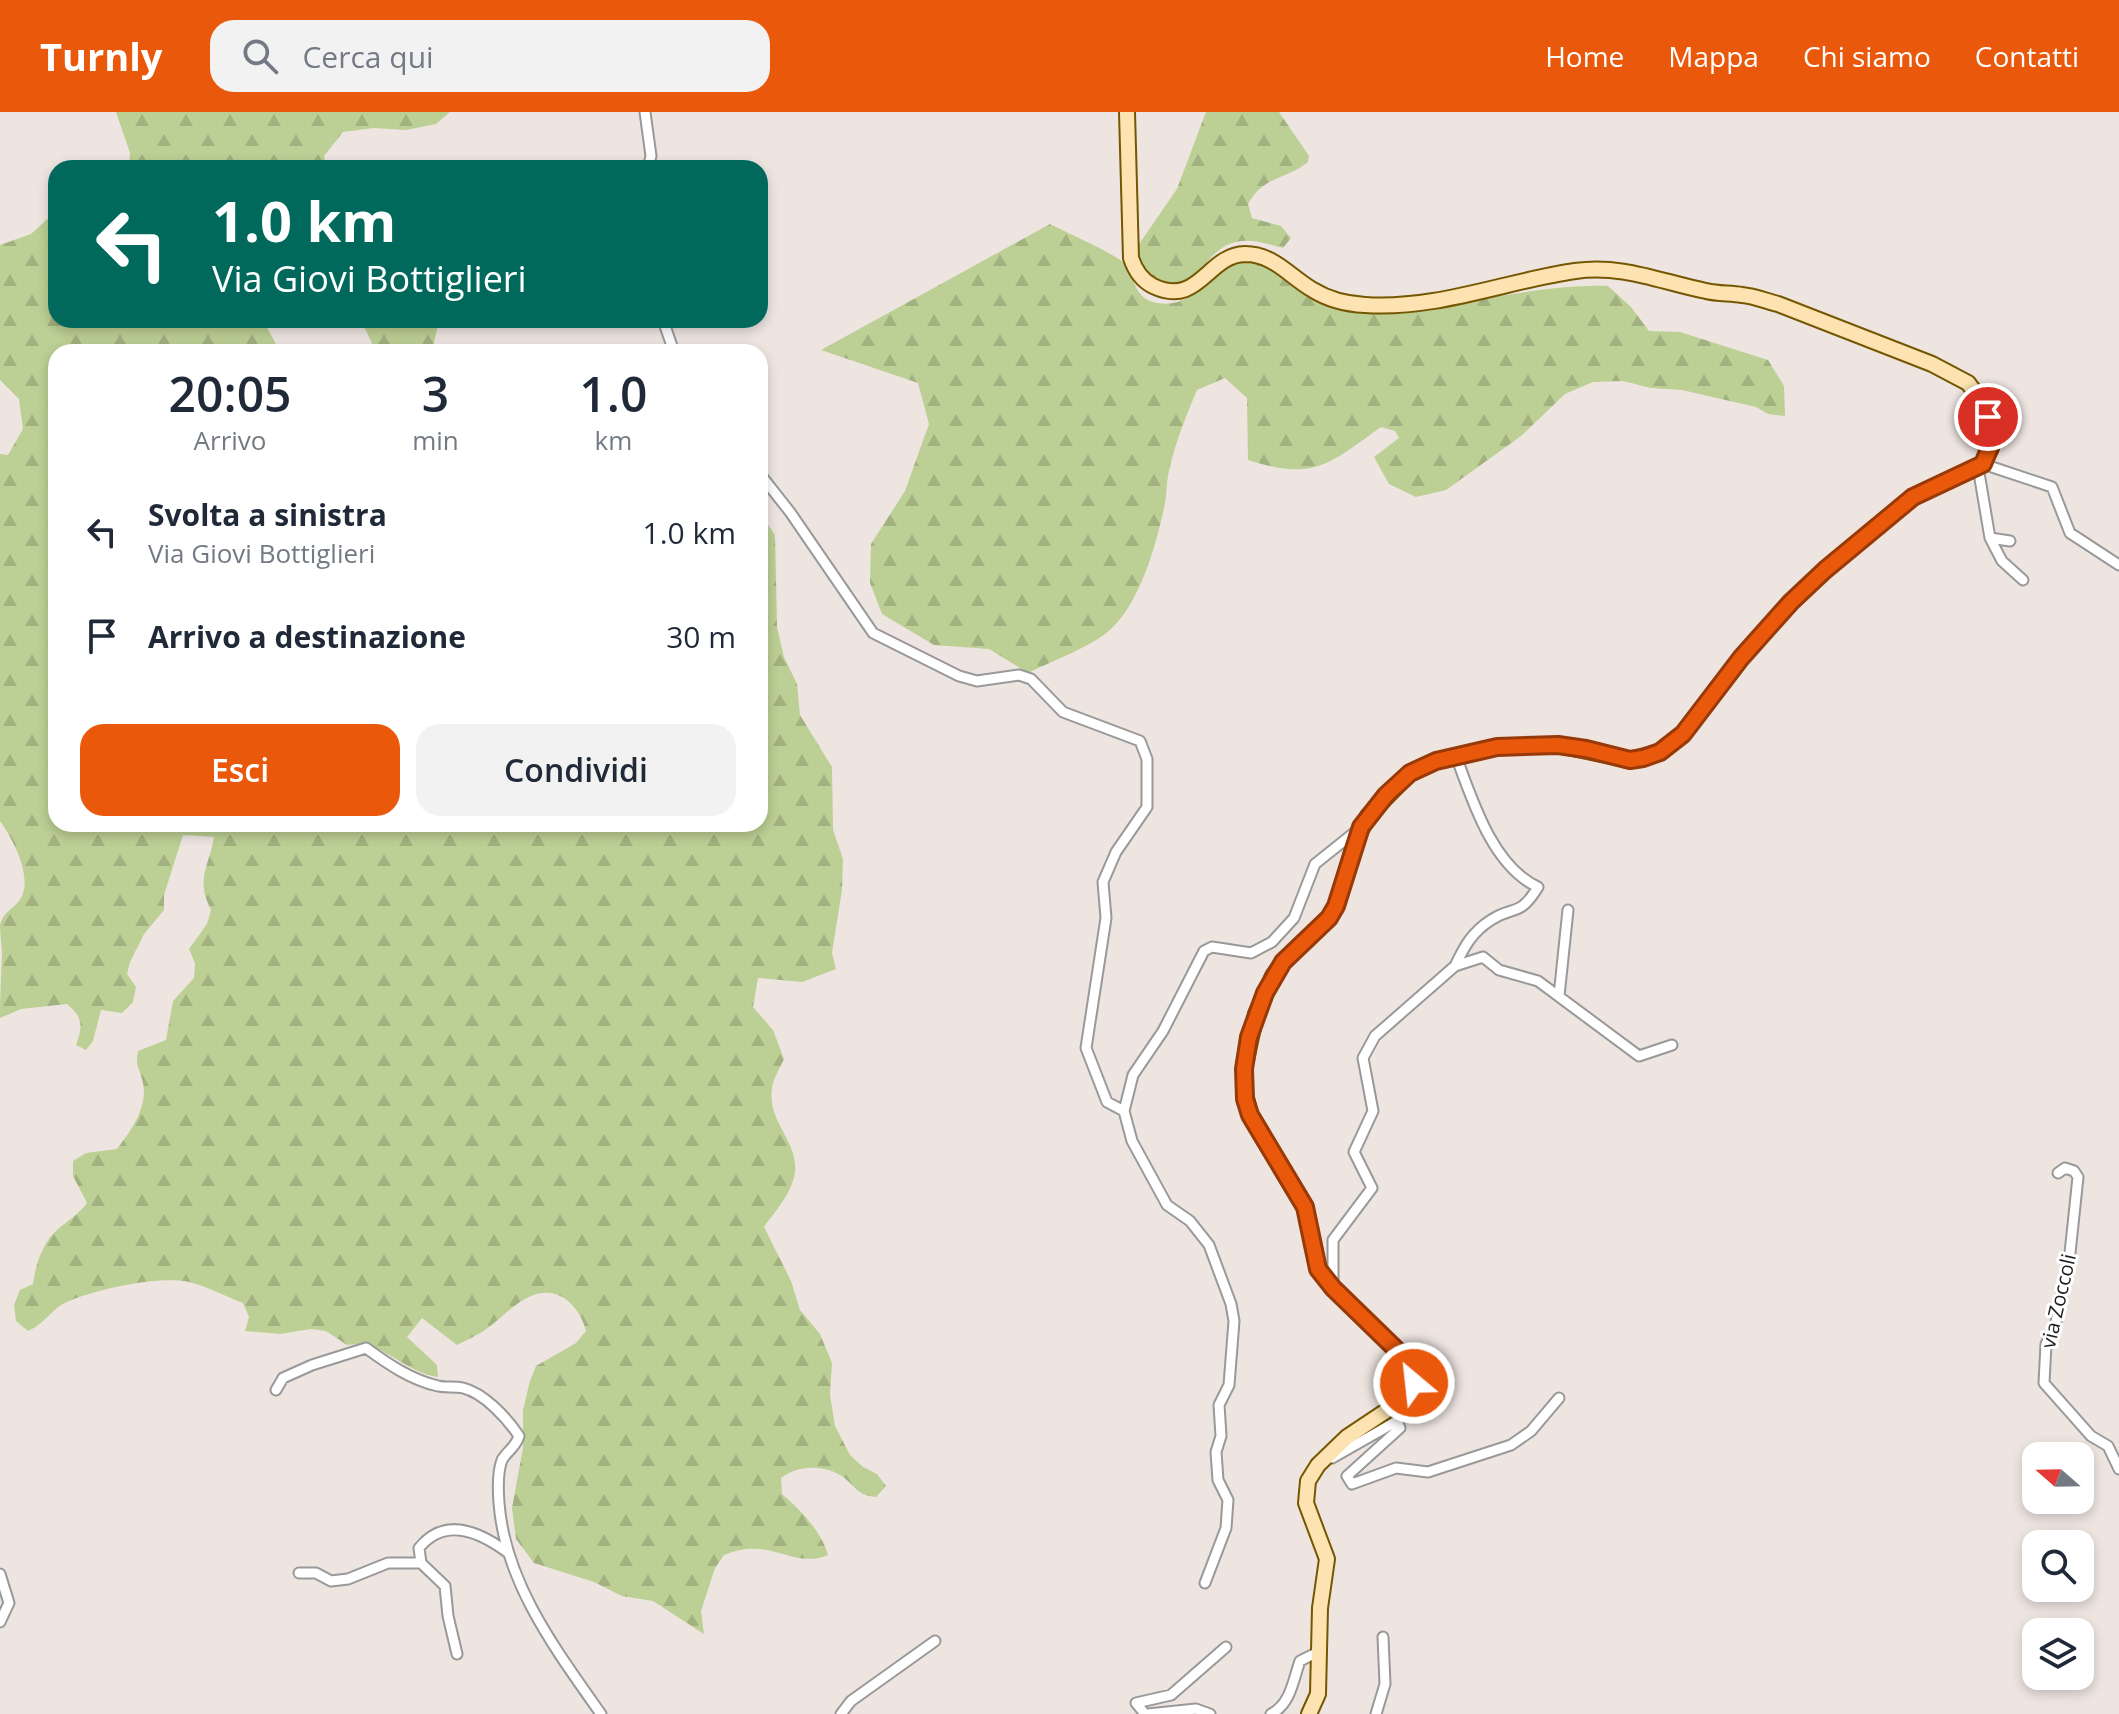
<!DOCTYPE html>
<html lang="it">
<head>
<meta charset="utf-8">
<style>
  :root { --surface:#fff; --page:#f2f2f3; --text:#1f2937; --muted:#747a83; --accent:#ea580c }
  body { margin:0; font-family:"Open Sans",sans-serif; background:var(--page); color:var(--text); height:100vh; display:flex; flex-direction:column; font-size:30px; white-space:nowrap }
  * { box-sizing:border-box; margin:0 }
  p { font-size:26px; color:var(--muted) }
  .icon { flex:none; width:44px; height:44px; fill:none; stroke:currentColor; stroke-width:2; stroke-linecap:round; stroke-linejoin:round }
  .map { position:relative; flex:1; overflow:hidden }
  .panel { position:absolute; left:48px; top:232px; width:720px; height:488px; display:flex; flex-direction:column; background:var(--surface); border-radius:24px; box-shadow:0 4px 12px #0003 }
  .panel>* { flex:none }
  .hud { position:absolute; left:48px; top:48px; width:720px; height:168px; border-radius:24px; box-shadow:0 4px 12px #0003; background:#00695c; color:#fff; overflow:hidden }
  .needle { width:52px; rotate:290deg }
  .buttons { position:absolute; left:2022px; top:1330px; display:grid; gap:16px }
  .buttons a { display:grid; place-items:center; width:72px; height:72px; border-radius:16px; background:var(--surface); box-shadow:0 4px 12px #0003; font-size:40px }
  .pin { position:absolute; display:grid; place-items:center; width:68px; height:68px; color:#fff; margin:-34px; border:4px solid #fff; border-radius:50%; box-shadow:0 2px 8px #0007 }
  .me { position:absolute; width:88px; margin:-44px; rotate:332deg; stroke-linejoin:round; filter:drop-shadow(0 0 6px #0008) }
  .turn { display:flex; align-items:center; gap:28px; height:168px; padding:0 32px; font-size:36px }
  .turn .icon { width:104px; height:104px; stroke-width:2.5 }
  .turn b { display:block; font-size:56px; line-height:68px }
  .eta { display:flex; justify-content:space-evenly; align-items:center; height:136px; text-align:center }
  .eta b { font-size:48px; font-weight:600; line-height:56px }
  .action { display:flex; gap:16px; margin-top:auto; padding:16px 32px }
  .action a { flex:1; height:92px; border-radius:24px; background:var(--accent); color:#fff; font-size:32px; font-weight:600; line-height:92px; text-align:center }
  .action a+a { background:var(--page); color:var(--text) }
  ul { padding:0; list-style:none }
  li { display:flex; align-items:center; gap:24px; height:104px; padding:0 32px }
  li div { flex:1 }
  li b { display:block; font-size:30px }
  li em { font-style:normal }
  header { display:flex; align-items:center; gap:48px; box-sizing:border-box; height:112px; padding:0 40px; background:var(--accent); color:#fff }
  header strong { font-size:38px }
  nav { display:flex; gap:44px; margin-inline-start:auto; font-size:28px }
  .search { width:560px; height:72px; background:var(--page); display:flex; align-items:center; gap:20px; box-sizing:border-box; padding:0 28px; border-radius:24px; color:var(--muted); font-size:30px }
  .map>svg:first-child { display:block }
  .forest { fill:url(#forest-firs) }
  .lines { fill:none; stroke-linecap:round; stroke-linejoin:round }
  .street-casing { stroke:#999; stroke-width:13 }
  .secondary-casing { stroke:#755601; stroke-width:18 }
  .street { stroke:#fff; stroke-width:9 }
  .secondary { stroke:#fce3b1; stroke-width:14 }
  .route-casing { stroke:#983908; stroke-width:20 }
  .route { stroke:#ea580c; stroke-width:14 }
  .labels { text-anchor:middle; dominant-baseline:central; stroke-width:6; stroke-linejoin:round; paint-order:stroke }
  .street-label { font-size:20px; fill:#1c1c1c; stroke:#fff }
</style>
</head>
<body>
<header>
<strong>Turnly</strong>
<div class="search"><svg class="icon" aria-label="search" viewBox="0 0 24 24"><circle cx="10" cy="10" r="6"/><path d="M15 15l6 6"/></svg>Cerca qui</div>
<nav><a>Home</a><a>Mappa</a><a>Chi siamo</a><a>Contatti</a></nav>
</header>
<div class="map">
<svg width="2119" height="1602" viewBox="0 0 2119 1602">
  <defs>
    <pattern id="forest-firs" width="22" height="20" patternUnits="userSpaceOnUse" patternTransform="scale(2)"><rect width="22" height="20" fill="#bccf94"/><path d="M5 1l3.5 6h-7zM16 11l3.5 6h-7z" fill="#a1b17f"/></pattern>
  </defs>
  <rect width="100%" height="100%" fill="#eee5e1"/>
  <path class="forest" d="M116 0H450L436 12 406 18 374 16 343 20 324 44 326 56H129L130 41Z
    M1206 0H1279L1309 44 1308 50C1284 69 1264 63 1248 92L1252 106 1281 114 1291 126 1283 136C1264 131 1246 124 1227 133 1198 148 1196 186 1154 168 1141 162 1138 151 1135 138L1177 77Z
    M53 102H56V208H263L277 234V240H56V712H241L243 716 253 712H760V401L775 423 777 515 784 545 797 572 800 603 832 655 833 718 843 747 842 778 832 841 836 857 802 870 758 866 753 895 773 918 784 947C780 956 773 967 772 976 767 1010 798 1028 795 1060 793 1079 775 1100 764 1115L791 1169 800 1198 820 1222 832 1251 830 1283 835 1314 850 1343 863 1355 877 1362 886 1374 876 1385C855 1383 856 1373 840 1363 821 1352 797 1354 781 1366L782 1382C801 1398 821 1419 828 1443 792 1458 770 1423 724 1443L715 1456 701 1499 704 1522 653 1489 622 1484 594 1470 534 1451 516 1427 512 1396 523 1336V1298L530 1269 536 1254 576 1231 586 1219C580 1194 558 1172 531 1184 514 1191 500 1208 485 1218 476 1224 466 1228 457 1233L422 1206 407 1225 437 1253 438 1265C405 1261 382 1227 347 1233L326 1219 311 1217 280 1222 245 1219 249 1205 243 1191C224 1184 203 1172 184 1169 153 1165 96 1177 67 1190 52 1196 45 1212 28 1219L16 1209 14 1193 20 1178 33 1172C35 1154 43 1130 57 1118 67 1109 78 1103 87 1091L73 1064V1049L86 1041 117 1037C131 1019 148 995 143 971 140 956 135 956 138 939L166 928 173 889 194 866 195 851 189 837 207 812 211 798C195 767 209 755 214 725L183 723 164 783V798L144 822 130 850 127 862 136 875 133 890 122 901 101 898 93 929 86 938 76 933C83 914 83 905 67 892L21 897 0 906C0 885 1 865 2 844 2 834 0 823 0 813 3 800 12 798 19 789 35 768 13 727 0 709V342L8 343 23 317 19 287 0 268V133L31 122Z
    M1050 112C1065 120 1116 142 1125 152 1135 165 1134 185 1153 190 1199 202 1211 146 1248 149 1268 150 1279 165 1294 176 1308 186 1333 195 1350 198 1399 209 1452 192 1500 184 1536 178 1572 173 1608 174L1631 195 1649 219 1680 220 1768 248 1784 274 1785 304 1768 302 1756 295 1682 278 1651 276 1623 269 1593 270 1565 282 1521 324 1446 378 1416 385 1389 372 1374 345 1399 326 1395 319 1381 315C1328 353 1314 369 1248 348L1247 286 1225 266 1197 278C1186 304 1175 331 1169 359 1166 371 1167 384 1164 396 1156 434 1138 498 1105 522 1085 537 1052 549 1028 561L989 537 934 533 882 502 870 471 871 432 905 379 929 312 918 271 821 238Z
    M361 208H439L432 240H376Z"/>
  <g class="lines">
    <g class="street-casing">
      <path id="street" d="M645 0 651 44 648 56
        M663 208 674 240
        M1983 352 2052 375 2070 421 2119 453
        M1978 355 1990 426 2002 449 2023 468
        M760 362 790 400 873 521 959 564 977 569 1019 563 1031 567 1063 600 1140 629 1147 647V695L1116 740 1103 770 1106 806 1086 936 1107 990 1124 999
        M1990 426 2010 429
        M1455 854C1464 835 1472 820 1491 808 1514 793 1519 806 1538 775 1493 755 1472 688 1456 644
        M1559 884 1568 798
        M2058 1061 2065 1056 2074 1059 2078 1065 2070 1141 2055 1215 2046 1232 2044 1271 2091 1324 2108 1334 2119 1357
        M1333 1173V1128L1372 1076 1354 1040 1373 999 1363 946 1375 924 1455 854 1483 845 1499 858 1538 869 1639 944 1672 933
        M276 1278 283 1266 312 1253 366 1236C388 1252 411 1268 438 1274 446 1276 455 1274 463 1276 484 1281 507 1306 519 1324 516 1335 507 1339 502 1348 497 1361 498 1378 499 1391 505 1471 556 1538 601 1602
        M1332 1346 1397 1309 1400 1316 1347 1364 1352 1372 1396 1356 1428 1360 1511 1333 1531 1319 1559 1286
        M421 1451 419 1436C445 1404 480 1420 507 1440
        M299 1461H316L331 1469 348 1467 388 1451H421L445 1474 448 1504 457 1542
        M0 1462 9 1491 0 1510
        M1205 1471 1226 1416 1228 1388 1218 1368 1216 1340 1221 1324 1219 1293 1229 1273 1234 1209 1231 1192 1209 1133 1190 1109 1167 1093 1132 1029 1124 999 1133 963 1163 919 1204 839 1212 835 1251 841 1272 830 1294 806 1315 752 1360 716
        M841 1602 851 1589 935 1529
        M1145 1602 1136 1591 1171 1583 1226 1535
        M1148 1602 1196 1597 1210 1602
        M1271 1602C1291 1592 1293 1568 1300 1549L1318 1540
        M1376 1602 1385 1572 1383 1525"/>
    </g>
    <g class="secondary-casing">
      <path id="secondary" d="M1127 0 1131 146C1135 158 1141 168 1153 174 1199 196 1207 143 1245 142 1274 142 1290 165 1313 178 1329 188 1347 192 1365 193 1436 198 1506 169 1575 159 1622 152 1661 170 1706 179 1718 182 1730 181 1742 183 1754 184 1766 189 1778 192L1932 252 1968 271 1983 291 1992 325 1991 336 1983 352 1913 385 1825 458 1791 490 1741 546 1683 622 1660 640 1630 648 1558 633 1497 635 1436 649 1410 661 1368 704 1355 730 1336 794 1329 806 1283 850 1273 864 1256 902 1244 957V977L1250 1003 1305 1095 1318 1157 1333 1176 1405 1246 1413 1265 1412 1277 1404 1287 1347 1325 1318 1353 1308 1369 1306 1391 1327 1447 1320 1496 1318 1582 1309 1602"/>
    </g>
    <use href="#street" class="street"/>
    <use href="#secondary" class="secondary"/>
  </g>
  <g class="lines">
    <g class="route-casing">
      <path id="route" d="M1414 1271 1412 1260 1405 1246 1333 1176 1318 1157 1305 1095 1250 1003 1245 987 1244 957 1249 925 1265 881 1283 850 1329 806 1336 794 1361 715 1386 683 1410 661 1436 649 1497 635 1558 633 1586 637 1630 648 1643 646 1660 640 1683 622 1741 546 1791 490 1825 458 1913 385 1983 352 1992 330 1988 305"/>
    </g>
    <use href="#route" class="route"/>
  </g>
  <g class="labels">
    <g class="street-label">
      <text transform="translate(2058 1189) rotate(-77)">via Zoccoli</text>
    </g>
  </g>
</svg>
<div class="buttons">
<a><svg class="needle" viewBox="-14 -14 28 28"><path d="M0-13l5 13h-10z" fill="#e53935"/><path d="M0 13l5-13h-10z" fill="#747a83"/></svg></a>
<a><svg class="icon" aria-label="search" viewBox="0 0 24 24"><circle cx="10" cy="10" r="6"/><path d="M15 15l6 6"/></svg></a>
<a><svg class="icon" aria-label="layers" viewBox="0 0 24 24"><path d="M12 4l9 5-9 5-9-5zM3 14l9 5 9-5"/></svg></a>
</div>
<div class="pin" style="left:1988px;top:305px;background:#d93025"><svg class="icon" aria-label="arrive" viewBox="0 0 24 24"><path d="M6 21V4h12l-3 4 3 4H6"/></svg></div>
<svg class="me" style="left:1414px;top:1271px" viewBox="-20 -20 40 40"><circle r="17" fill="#ea580c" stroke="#fff" stroke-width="3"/><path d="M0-11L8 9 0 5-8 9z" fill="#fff"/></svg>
<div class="hud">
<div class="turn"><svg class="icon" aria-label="left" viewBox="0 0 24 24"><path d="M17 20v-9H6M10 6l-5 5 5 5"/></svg><div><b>1.0 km</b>Via Giovi Bottiglieri</div></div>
</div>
<section class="panel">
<div class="eta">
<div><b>20:05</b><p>Arrivo</p></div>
<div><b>3</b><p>min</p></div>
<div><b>1.0</b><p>km</p></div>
</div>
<ul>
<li><svg class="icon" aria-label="left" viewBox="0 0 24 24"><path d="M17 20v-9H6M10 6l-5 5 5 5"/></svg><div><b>Svolta a sinistra</b><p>Via Giovi Bottiglieri</p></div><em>1.0 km</em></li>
<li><svg class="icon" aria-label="arrive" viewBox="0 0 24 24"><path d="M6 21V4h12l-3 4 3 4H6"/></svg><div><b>Arrivo a destinazione</b></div><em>30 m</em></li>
</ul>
<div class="action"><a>Esci</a><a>Condividi</a></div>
</section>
</div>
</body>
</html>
